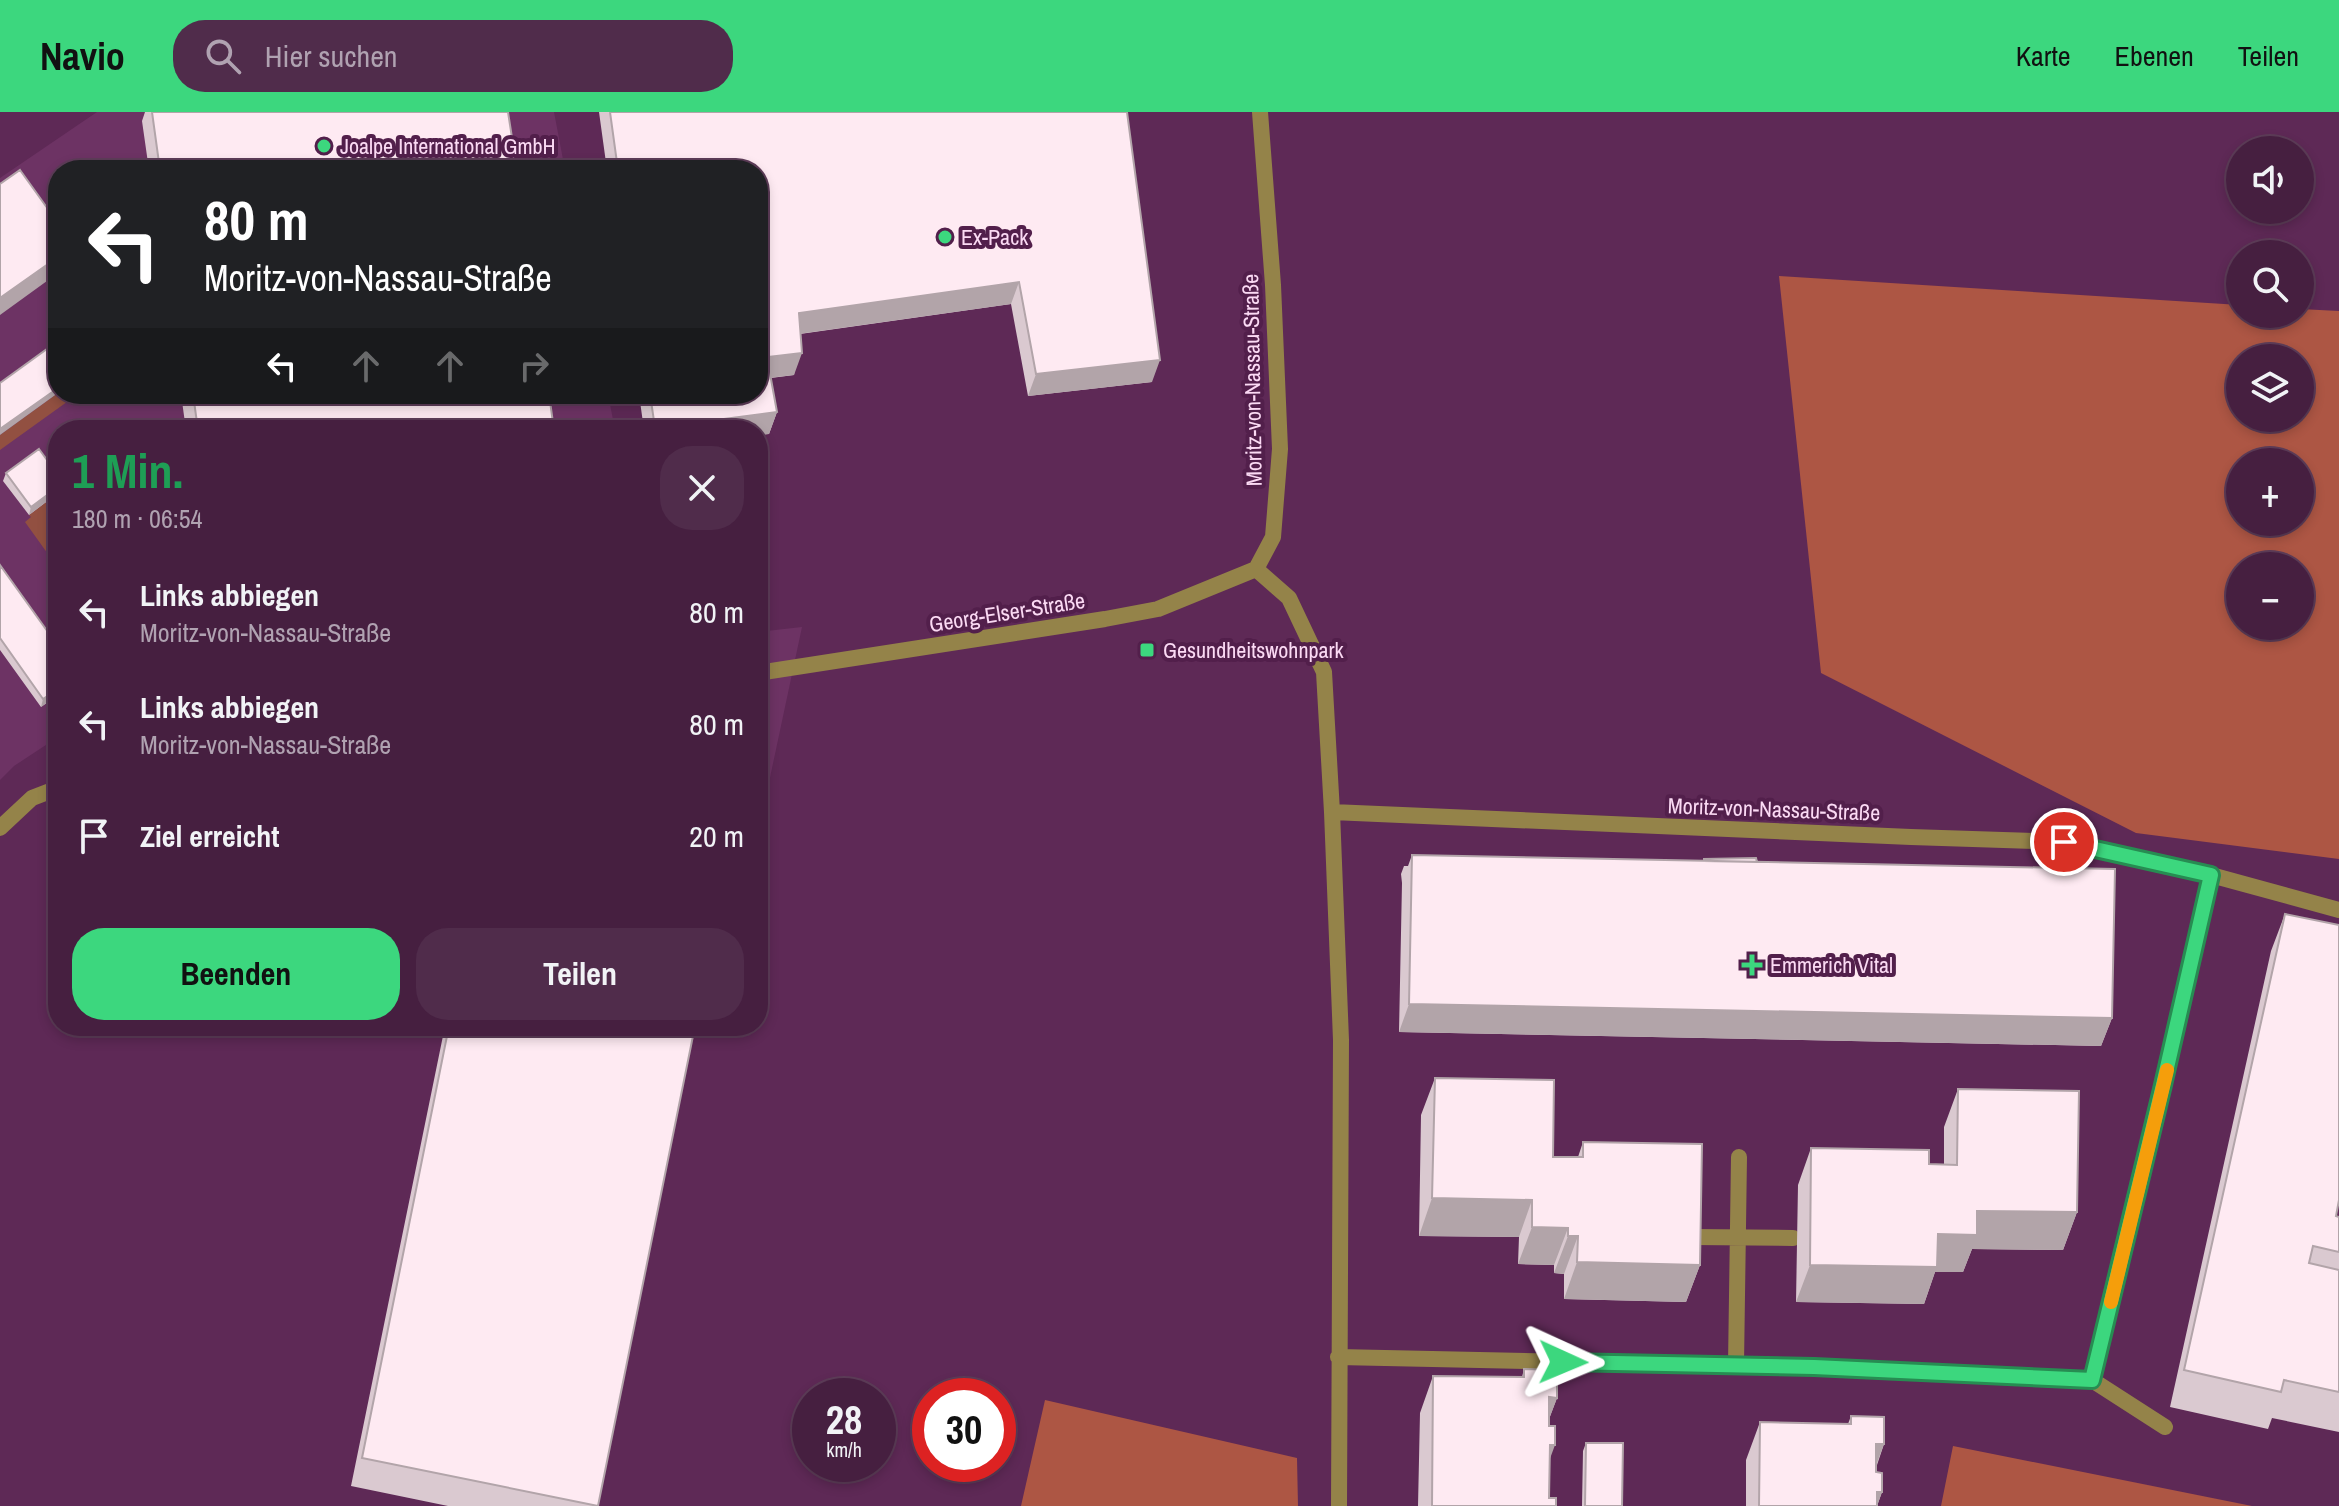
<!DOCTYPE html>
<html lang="de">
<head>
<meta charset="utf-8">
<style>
  :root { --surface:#461f40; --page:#502c4b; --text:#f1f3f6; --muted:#b0a2b1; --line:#5e3d59; --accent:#3cd77e }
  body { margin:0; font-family:"Archivo Narrow",sans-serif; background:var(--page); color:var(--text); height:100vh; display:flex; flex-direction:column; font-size:30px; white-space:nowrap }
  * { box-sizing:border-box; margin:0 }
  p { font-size:26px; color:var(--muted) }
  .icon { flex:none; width:44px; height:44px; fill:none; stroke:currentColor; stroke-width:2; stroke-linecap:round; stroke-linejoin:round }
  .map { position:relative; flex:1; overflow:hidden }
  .sheet { position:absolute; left:48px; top:308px; width:720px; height:616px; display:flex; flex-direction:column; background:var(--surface); border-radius:32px; box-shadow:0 4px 12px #0003,0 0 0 2px var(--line) }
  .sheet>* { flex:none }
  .top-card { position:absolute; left:48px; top:48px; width:720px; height:244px; border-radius:32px; box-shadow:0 4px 12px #0003,0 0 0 2px var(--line); background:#202124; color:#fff; overflow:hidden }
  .controls { position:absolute; left:2226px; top:24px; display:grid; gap:16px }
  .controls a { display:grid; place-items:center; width:88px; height:88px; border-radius:50%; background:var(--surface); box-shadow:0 4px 12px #0003,0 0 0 2px var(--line); font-size:40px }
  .speed { position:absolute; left:792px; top:1266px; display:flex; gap:16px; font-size:40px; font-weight:700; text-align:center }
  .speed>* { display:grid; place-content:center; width:104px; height:104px; border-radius:50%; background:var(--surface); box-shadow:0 4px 12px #0003,0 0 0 2px var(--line); line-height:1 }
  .speed small { font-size:20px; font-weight:400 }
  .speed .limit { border:12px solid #d22; background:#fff; color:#111 }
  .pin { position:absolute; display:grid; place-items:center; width:68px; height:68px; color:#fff; margin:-34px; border:4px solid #fff; border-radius:50%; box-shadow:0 2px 8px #0007 }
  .me { position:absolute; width:88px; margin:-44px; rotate:91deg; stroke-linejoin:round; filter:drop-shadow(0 0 6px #0008) }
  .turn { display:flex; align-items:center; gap:28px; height:168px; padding:0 24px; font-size:36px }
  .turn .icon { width:104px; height:104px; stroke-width:2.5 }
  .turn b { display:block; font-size:56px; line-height:68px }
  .lanes { display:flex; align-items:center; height:76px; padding:0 24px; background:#0003; justify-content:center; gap:40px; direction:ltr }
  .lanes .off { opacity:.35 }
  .round { display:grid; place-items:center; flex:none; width:84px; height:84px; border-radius:32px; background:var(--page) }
  .head { display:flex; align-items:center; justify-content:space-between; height:136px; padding:0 24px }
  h1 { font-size:48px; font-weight:800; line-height:60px; color:#1e9e55 }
  .button { display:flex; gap:16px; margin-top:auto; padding:16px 24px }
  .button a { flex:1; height:92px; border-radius:32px; background:var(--accent); color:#111; font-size:32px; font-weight:800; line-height:92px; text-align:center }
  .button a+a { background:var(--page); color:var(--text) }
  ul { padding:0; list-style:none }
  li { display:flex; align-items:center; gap:24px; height:112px; padding:0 24px }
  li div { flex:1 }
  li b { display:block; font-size:30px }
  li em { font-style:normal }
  header { display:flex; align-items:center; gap:48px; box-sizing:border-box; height:112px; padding:0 40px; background:var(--accent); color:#111 }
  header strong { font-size:38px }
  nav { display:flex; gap:44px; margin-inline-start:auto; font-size:28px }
  .search { width:560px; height:72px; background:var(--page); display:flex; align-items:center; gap:20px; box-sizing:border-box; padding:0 28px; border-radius:32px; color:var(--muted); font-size:30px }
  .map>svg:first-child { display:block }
  .built { fill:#6d3364 }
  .green { fill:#925041 }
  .forest { fill:#ad5644; fill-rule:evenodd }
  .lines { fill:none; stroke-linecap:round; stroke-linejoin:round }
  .service { stroke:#948349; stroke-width:16 }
  .minor { stroke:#948349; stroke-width:16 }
  .wall { fill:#dac9d0 }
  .shaded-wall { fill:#b2a4a9 }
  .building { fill:#feeaf2; stroke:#b2a4a9; stroke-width:2 }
  .route-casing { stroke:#278c52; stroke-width:20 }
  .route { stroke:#3cd77e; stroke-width:14 }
  .slow { stroke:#f59e0b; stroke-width:14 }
  .poi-dot { fill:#3cd77e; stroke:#521f4b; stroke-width:3 }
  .labels { text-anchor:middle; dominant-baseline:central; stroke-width:8; stroke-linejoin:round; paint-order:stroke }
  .poi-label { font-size:22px; fill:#fbdaf4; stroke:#521f4b; text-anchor:start }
  .street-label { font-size:22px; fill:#fbdaf4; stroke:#521f4b }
</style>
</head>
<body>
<header>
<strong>Navio</strong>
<div class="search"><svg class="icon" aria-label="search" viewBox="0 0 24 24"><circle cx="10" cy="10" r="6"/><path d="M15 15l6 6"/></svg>Hier suchen</div>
<nav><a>Karte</a><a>Ebenen</a><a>Teilen</a></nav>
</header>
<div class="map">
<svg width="2339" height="1394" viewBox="0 0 2339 1394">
  <rect width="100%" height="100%" fill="#5e2956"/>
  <path class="built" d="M97 0H554L565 58H58V282H608L615 318H58V625L14 654 0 668V66Z
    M802 515 758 722V520Z"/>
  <path class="green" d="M58 281 78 282 0 338V323Z
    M58 381V456L25 410 31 405 29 403Z"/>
  <path class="forest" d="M1779 164 2240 193V202H2300V197L2339 199V747L2136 721 1821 561ZM2240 246H2300V306H2240ZM2240 350H2300V410H2240ZM2240 454H2300V514H2240Z
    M1045 1288 1297 1346 1298 1394H1021Z
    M1953 1334 2252 1394H1941Z"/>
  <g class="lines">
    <path class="service" d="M1692 1125 1793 1126
      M1736 1253 1739 1045"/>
    <path class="minor" d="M1256 457 1289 486 1324 560 1332 700 1341 928 1339 1394
      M1256 457 1273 425 1280 337 1273 173 1260 0
      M758 561 1105 507 1158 497 1256 457
      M1332 700 1911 725 2064 730 2211 763
      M0 716 32 686 58 676
      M1338 1245 1814 1255 2092 1268 2165 1315
      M2092 1268 2163 973 2211 763 2339 798"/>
  </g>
  <path class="wall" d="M145 0H508L517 58H149L142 9Z
    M599 0H1127L1152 270 1028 284 1011 192 800 222 794 263 771 266 777 300 769 322 758 318H644L639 282H758V58H607Z
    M181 282H549L554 318H186Z
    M6 361 58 363V381L29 403 3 369Z
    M0 453 58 583 41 595 0 538Z
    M1412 743 1757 750 2112 906 2101 934 1399 920 1402 771 1401 762 1404 754H1408Z
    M2285 802 2336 1104 2339 1105V1320L2272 1306 2268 1317 2170 1295 2271 839Z
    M445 914H695L598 1394H448L351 1374Z
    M1435 966 1553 1045H1578L1583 1030 1700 1153 1686 1190 1564 1187V1162L1554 1161V1153L1518 1152 1519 1125 1419 1124 1421 1003Z
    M1958 977 2077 1100 2063 1138 1972 1137 1963 1160H1935L1924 1192 1796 1190 1798 1073 1811 1036 1929 1052H1944V1015Z
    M1524 1257 1557 1286 1549 1307V1386L1556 1394H1418L1420 1301 1433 1264 1522 1265Z
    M1851 1304 1884 1332 1876 1356V1360L1882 1380 1877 1394H1746V1348L1760 1310 1848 1312Z
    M1586 1331 1622 1394H1582L1583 1339Z"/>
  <path class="shaded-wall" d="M58 145V161L0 203V186Z
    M1019 170 1011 192 791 223 799 201Z
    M802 241 794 263 759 267 767 245Z
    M1160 248 1152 270 1028 284 1036 262Z
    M58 276V281L0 323V317Z
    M777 300 769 322 758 324V318H654L655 316Z
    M58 375V381L29 403 31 395Z
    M58 577V583L41 595 43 587Z
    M1409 892 2112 906 2101 934 1399 920Z
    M1432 1086 1532 1088 1519 1125 1419 1124Z
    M1977 1099 2077 1100 2063 1138 1972 1137 1963 1160H1935L1924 1192 1796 1190 1810 1153 1938 1122Z
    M1532 1115 1568 1116 1554 1153 1518 1152Z
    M1568 1124H1578L1564 1162 1554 1161Z
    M1577 1150 1700 1153 1686 1190 1564 1187Z
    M1549 1285 1557 1286 1543 1323Z
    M1876 1332H1884L1870 1370Z
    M1550 1333H1555L1541 1371Z
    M1877 1380H1882L1877 1394Z"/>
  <path class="building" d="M152 0H508L517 58H160Z
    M610 0H1127L1160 248 1036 262 1019 170 799 201 802 241 767 245 777 300 655 316 650 282H758V58H618Z
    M20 58 58 111V145L0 186V72Z
    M58 229V276L0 317V271Z
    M193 282H549L554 318H198Z
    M39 337 58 363V375L31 395 6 361Z
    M0 453 58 534V577L43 587 0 526Z
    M1412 743 2115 757 2112 906 1409 892Z
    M1756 746 1757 750 1704 749V747Z
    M2285 802 2339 813V1088L2336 1104 2339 1105V1140L2313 1134 2309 1151 2339 1158V1280L2284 1268 2281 1280 2184 1258Z
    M449 914H695L598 1394 362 1346Z
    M1435 966 1554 968 1553 1045H1583V1030L1702 1032 1700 1153 1577 1150 1578 1124H1568V1116L1532 1115V1088L1432 1086Z
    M1958 977 2079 979 2077 1100 1977 1099V1123L1938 1122 1937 1155 1810 1153 1811 1036 1929 1038V1052L1957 1053Z
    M1524 1257 1557 1258V1286L1549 1285V1314H1555V1333H1550L1549 1386H1556V1394H1432L1433 1264 1524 1265Z
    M1851 1304 1884 1305V1332H1876V1360L1882 1361V1380H1877V1394H1759L1760 1310 1851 1312Z
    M1586 1331H1623L1622 1394H1585Z"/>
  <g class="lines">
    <g class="route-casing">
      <path id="route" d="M1563 1250 1814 1255 2092 1268 2163 973 2211 763 2064 730"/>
    </g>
    <use href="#route" class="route"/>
    <path class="slow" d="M2111 1190 2167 958"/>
  </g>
  <g class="poi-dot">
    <circle cx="324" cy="34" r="8"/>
    <circle cx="945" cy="125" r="8"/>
    <rect x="1139" y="530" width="16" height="16" rx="4"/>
    <path d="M1748 841h8v8h8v8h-8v8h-8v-8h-8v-8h8z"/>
  </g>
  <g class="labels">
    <g class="poi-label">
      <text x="340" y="34">Joalpe International GmbH</text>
      <text x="961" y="125">Ex-Pack</text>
      <text x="1163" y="538">Gesundheitswohnpark</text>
      <text x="1770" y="853">Emmerich Vital</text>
    </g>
    <g class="street-label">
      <text transform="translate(1252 268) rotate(-91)">Moritz-von-Nassau-Straße</text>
      <text transform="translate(1007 500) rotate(-9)">Georg-Elser-Straße</text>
      <text transform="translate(1774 697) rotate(2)">Moritz-von-Nassau-Straße</text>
    </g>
  </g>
</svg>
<div class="controls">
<a><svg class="icon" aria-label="sound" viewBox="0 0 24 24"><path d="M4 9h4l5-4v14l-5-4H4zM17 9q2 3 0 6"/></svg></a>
<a><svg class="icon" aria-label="search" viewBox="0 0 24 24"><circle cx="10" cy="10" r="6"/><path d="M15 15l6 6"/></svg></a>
<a><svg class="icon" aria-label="layers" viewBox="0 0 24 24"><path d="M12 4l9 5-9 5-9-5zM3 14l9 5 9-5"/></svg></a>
<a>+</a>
<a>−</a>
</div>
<div class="speed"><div>28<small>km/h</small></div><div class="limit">30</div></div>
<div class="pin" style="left:2064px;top:730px;background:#d93025"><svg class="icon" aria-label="arrive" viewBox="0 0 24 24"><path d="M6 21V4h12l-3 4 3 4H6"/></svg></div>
<svg class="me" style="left:1563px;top:1250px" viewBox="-20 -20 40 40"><path d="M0-17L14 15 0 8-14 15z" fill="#3cd77e" stroke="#fff" stroke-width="4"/></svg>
<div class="top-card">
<div class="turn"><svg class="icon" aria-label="left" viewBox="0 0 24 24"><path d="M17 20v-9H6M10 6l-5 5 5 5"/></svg><div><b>80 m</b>Moritz-von-Nassau-Straße</div></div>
<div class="lanes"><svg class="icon" aria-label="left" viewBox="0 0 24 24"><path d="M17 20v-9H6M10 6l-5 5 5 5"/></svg><svg class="icon off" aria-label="ahead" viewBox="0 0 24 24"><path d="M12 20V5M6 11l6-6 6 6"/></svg><svg class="icon off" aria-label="ahead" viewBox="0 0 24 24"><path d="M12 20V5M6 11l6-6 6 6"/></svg><svg class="icon off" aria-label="right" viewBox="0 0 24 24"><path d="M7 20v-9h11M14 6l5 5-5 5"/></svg></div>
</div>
<section class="sheet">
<div class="head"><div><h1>1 Min.</h1><p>180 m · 06:54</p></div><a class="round"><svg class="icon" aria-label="close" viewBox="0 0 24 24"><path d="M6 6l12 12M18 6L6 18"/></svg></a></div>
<ul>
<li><svg class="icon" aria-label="left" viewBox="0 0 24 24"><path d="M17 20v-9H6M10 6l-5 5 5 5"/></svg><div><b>Links abbiegen</b><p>Moritz-von-Nassau-Straße</p></div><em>80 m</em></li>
<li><svg class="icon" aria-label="left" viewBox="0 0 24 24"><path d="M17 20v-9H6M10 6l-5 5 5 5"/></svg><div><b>Links abbiegen</b><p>Moritz-von-Nassau-Straße</p></div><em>80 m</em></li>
<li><svg class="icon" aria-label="arrive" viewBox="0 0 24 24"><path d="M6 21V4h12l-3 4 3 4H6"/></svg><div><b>Ziel erreicht</b></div><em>20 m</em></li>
</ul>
<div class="button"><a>Beenden</a><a>Teilen</a></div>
</section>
</div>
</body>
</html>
